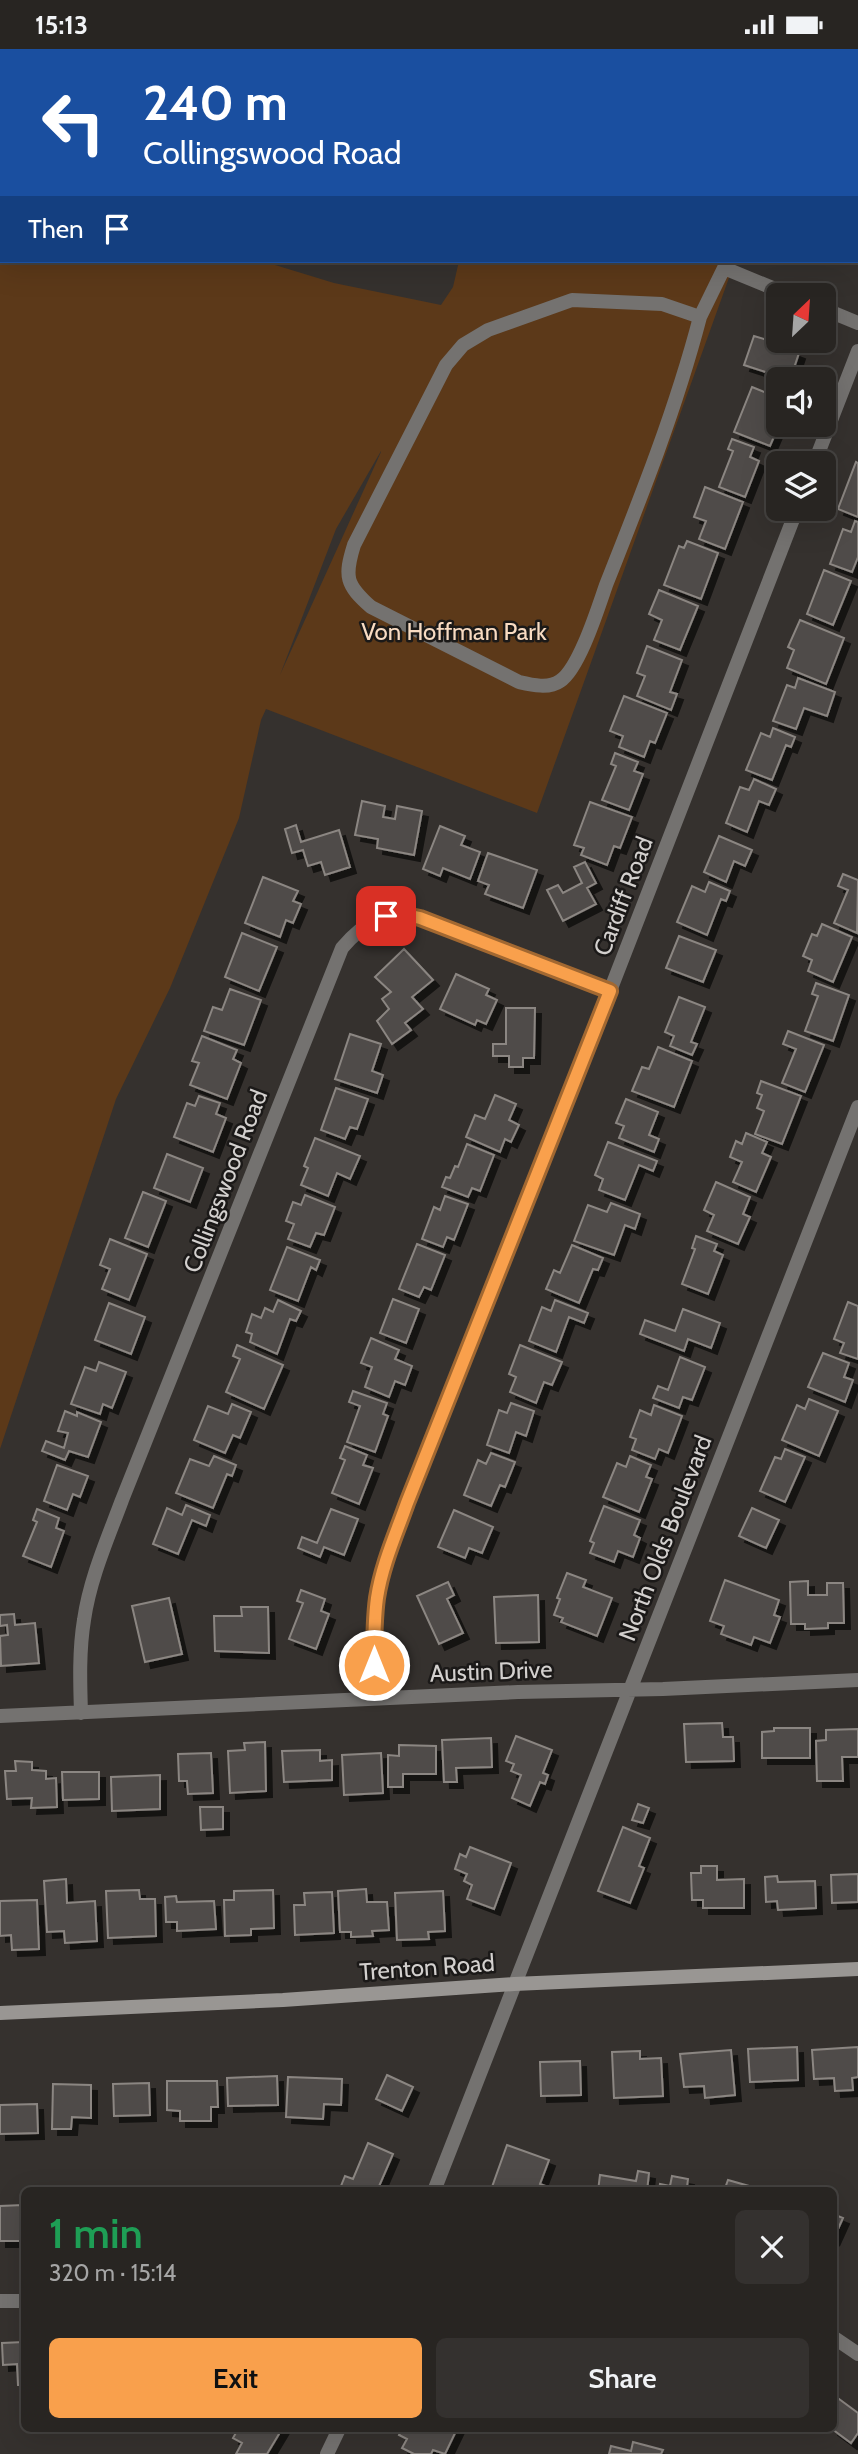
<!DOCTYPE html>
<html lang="en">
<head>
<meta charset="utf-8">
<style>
  :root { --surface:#282522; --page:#34312f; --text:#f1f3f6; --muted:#a5a5a5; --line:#444240; --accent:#f9a04c }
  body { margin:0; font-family:Cabin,sans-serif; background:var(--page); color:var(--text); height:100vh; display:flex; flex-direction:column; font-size:26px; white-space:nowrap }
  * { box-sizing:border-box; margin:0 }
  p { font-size:23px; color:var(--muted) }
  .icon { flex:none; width:38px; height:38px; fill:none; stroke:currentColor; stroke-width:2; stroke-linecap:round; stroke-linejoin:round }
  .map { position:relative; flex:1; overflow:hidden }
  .side { position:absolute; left:21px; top:2138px; width:816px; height:245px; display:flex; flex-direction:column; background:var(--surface); border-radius:10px; box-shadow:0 7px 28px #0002,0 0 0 2px var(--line) }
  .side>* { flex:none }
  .banner { position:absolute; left:0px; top:0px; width:859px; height:214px; box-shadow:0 7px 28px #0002,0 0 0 2px var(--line); background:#1a4fa0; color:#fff; overflow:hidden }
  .needle { width:46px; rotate:25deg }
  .buttons { position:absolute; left:766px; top:234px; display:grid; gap:14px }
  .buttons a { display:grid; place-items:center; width:70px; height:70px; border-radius:10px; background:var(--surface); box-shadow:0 7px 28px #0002,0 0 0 2px var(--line); font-size:35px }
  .pin { position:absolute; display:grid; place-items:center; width:60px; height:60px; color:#fff; margin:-30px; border-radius:14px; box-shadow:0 4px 10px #0006 }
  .me { position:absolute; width:77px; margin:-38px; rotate:0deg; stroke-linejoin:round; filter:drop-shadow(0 0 5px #0008) }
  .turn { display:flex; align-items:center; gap:24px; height:147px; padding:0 28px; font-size:32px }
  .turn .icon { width:91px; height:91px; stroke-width:2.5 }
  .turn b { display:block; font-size:49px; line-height:60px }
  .then { display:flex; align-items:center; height:66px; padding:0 28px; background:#0003; gap:14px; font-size:26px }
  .round { display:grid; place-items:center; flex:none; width:74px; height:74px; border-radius:10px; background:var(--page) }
  .overview { display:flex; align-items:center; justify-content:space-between; height:119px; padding:0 28px }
  h1 { font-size:42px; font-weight:600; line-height:52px; color:#1e9e55 }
  .button { display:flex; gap:14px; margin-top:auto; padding:14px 28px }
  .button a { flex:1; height:80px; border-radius:10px; background:var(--accent); color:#111; font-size:28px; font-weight:600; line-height:80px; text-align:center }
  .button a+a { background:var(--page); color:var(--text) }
  .status { display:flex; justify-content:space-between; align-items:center; height:49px; padding:0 35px; background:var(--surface); direction:ltr }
  .status svg { height:19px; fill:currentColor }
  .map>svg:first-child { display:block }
  .green { fill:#5c3919; fill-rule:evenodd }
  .building { fill:#504b48; stroke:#8b8682; stroke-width:2; filter:url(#shadow) }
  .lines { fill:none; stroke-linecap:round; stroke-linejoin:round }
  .minor { stroke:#747270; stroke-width:14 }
  .secondary { stroke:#999693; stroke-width:14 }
  .route-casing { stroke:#a26831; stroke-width:18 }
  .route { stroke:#f9a04c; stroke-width:12 }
  .labels { text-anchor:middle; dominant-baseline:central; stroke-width:5; stroke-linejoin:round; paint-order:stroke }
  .park-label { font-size:24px; fill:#f8dbc2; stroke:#1b1918 }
  .street-label { font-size:24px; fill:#d3d0ce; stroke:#1b1918 }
</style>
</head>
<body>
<div class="status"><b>15:13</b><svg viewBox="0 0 49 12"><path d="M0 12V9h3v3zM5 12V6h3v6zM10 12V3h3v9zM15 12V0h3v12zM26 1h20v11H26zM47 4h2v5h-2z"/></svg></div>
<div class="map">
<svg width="858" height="2405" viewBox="0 0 858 2405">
  <defs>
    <filter id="shadow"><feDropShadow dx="6" dy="6" stdDeviation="0" flood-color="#0009"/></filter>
  </defs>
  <rect width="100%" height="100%" fill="#35312e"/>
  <path class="green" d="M0 0H100L2 2V212H262L334 234 441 256 453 238 459 212H735L537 764 266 660 261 671 239 769 170 939 116 1050 0 1400ZM381 402V403L280 626 336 480Z"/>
  <path class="building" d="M283 0H367L375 2H282Z
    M551 0H686L551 2Z
    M769 286 779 290V292H786L783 298 799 304 790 331 744 316 754 287 767 291Z
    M752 338 779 349V376L770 397 734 383Z
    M732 390 754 398 750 408 759 412 745 448 719 438 733 402 728 400Z
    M856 413 858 414V468L838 460Z
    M705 438 743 453 725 500 699 490 706 472 694 468Z
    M855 472 858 473V508L852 523 830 515 843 480 851 483Z
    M687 492 718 504 701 550 664 536 679 497 684 499Z
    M824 521 851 532 833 576 807 565Z
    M659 541 698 557 680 601 654 591 662 571 649 565Z
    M800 571 844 589 826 635 787 619 794 601 788 598Z
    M647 597 682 611 670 643 677 645 671 661 637 647 645 627 637 624Z
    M798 629 835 643 827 667 804 659 796 680 773 672 787 636 795 639Z
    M624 647 667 664 655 694 650 692 644 708 619 698 623 687 610 682Z
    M773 679 795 688 791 698 786 696 772 731 746 721 761 684 770 688Z
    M615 704 638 713 634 722 643 725 629 761 602 751 616 717 611 715Z
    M754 730 776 740 769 756 759 752 747 783 726 774 740 738 749 741Z
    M362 752 385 757 383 768 395 770 397 757 422 762 414 806 377 799 378 790 355 786Z
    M590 753 632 768 620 799 614 797 607 816 581 806 584 799 574 796Z
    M296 776 301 793 339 781 350 818 325 826 321 813 308 817 303 801 292 804 285 780Z
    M440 777 465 787 461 796 480 803 470 830 443 819 440 827 423 820Z
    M719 787 752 801 745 817 734 812 726 833 704 823Z
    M488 804 537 821 523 859 485 845 489 836 478 832Z
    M585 813 596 834 587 839 596 855 563 872 547 841 558 836 563 844 582 834 574 818Z
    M843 825 858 831 857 884 834 874 848 841 838 837Z
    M263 828 298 842 293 852 301 855 293 874 286 871 280 888 245 874Z
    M709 833 730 842 726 852 721 850 707 886 677 873 692 837 705 843Z
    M822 875 852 888 833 933 808 922 812 911 803 907 812 885 817 887Z
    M242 884 277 898 259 942 225 928Z
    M679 887 716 901 703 933 666 919Z
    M404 900 433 931 412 948 423 960 405 974 411 981 392 995 377 972 389 960 382 950 391 943 375 928Z
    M456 925 489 940 486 946 497 951 486 975 477 971 475 976 440 960Z
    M816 934 849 946 833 992 805 982 818 947 812 945Z
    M230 940 261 951 244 996 204 982 213 958 222 961Z
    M679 948 705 958 691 993 697 995 692 1006 670 997 674 987 665 983Z
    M506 959H535L534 1009H523V1018H509V1007H493V995H506Z
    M788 982 824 996 805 1043 782 1034 796 1000 783 995Z
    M350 985 381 995 372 1022 383 1026 377 1044 335 1030Z
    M202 987 237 1001 233 1010 241 1014 227 1050 190 1036 199 1014 192 1012Z
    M658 998 692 1012 674 1058 632 1042 642 1018 649 1020Z
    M761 1032 801 1047 782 1095 755 1085 764 1062 757 1059 762 1046 757 1044Z
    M336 1039 368 1050 357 1080 350 1078 345 1090 321 1081Z
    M495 1046 516 1055 509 1071 519 1076 511 1093 505 1090 500 1103 466 1088 475 1066 485 1070Z
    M199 1047 220 1054 216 1065 226 1069 213 1103 174 1088 187 1054 195 1057Z
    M626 1050 658 1063 649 1086 659 1090 654 1103 619 1089 624 1077 616 1074Z
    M746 1084 767 1093 762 1104 771 1108 756 1143 733 1133 742 1113 730 1108 736 1092 742 1095Z
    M315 1089 360 1107 350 1130 337 1124 328 1147 301 1136 308 1119 304 1117Z
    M608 1093 657 1112 653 1122 639 1116 625 1151 599 1141 603 1130 595 1126Z
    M467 1095 494 1106 480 1142 472 1139 468 1148 442 1138 446 1128 450 1129 455 1117 458 1118Z
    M167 1105 203 1119 190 1153 154 1139Z
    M716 1133 750 1148 743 1165 750 1168 738 1195 707 1182 714 1166 704 1161Z
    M143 1143 166 1152 148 1198 125 1189Z
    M305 1146 335 1158 324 1186 316 1184 310 1198 288 1190 294 1175 286 1172 293 1153 301 1156Z
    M445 1147 468 1155 454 1191 447 1188 443 1198 422 1190 434 1158 440 1161Z
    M611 1154 640 1165 635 1180 625 1176 614 1206 574 1192 588 1156 607 1163Z
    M696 1187 717 1195 714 1202 723 1206 708 1245 682 1235 695 1200 692 1199Z
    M110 1190 147 1205 129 1251 102 1240 110 1220 100 1216Z
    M417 1195 445 1206 431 1241 424 1238 419 1248 399 1240Z
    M572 1196 603 1209 598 1221 593 1220 579 1254 546 1240 554 1221 560 1224Z
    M287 1198 320 1211 316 1221 311 1218 298 1252 270 1241Z
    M393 1250 419 1260 406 1294 380 1284Z
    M278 1251 301 1262 296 1272 290 1270 277 1305 250 1293 252 1285 246 1283 252 1265 261 1269 265 1259 273 1263Z
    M555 1251 588 1264 584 1274 569 1268 556 1303 529 1292 542 1258 551 1262Z
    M848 1253 858 1257V1310L840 1304 844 1294 834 1290Z
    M109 1254 145 1268 131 1305 95 1291Z
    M683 1260 720 1274 711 1299 688 1290 684 1302 640 1285 645 1271 675 1282Z
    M371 1289 399 1301 395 1310 412 1317 405 1336 395 1332 389 1348 365 1338 372 1318 361 1314Z
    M237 1296 283 1316 264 1360 226 1343 240 1310 233 1307Z
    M520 1296 562 1313 552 1336 544 1333 536 1354 510 1343 516 1328 509 1325Z
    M823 1304 849 1314 844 1328 853 1331 845 1353 808 1338Z
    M680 1308 705 1318 692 1351 683 1348 679 1359 653 1349 658 1337 668 1341Z
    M99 1313 126 1323 112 1359 103 1355 100 1365 71 1355 85 1318 96 1322Z
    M353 1342 387 1354 383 1365 388 1367 375 1403 347 1393 360 1357 349 1353Z
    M809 1350 838 1362 819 1407 782 1391 797 1356 805 1360Z
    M511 1354 534 1362 526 1387 516 1383 509 1404 487 1396 499 1361 507 1364Z
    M232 1355 251 1363 240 1389 233 1386 225 1404 194 1391 208 1357 228 1365Z
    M654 1356 682 1367 668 1404 659 1400 655 1410 632 1401 636 1390 630 1388 640 1361 651 1366Z
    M65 1362 77 1367V1363L101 1373 88 1408 69 1402 65 1411 42 1402 46 1392 64 1399 68 1384 58 1382Z
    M345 1397 367 1406 363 1416 373 1419 359 1455 332 1444 345 1411 340 1409Z
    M785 1400 805 1408 785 1453 760 1442 775 1408 781 1410Z
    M491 1404 515 1413 505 1438 500 1436 491 1457 464 1446 478 1411 486 1415Z
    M214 1407 236 1416 232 1427 227 1425 213 1459 176 1444 190 1410 209 1417Z
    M630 1407 651 1416 646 1428 652 1430 639 1463 603 1448 617 1414 626 1418Z
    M57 1416 88 1427 80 1448 73 1445 67 1461 44 1452Z
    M186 1456 210 1466 206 1477 192 1471 178 1505 153 1495 167 1459 182 1466Z
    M604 1457 640 1471 634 1486 640 1489 633 1508 618 1502 614 1513 590 1504 594 1494 590 1492Z
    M752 1459 779 1471 766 1499 739 1487Z
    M37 1460 59 1469 56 1479 64 1482 51 1518 23 1507 37 1473 33 1471Z
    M331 1460 358 1470 344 1506 324 1498 320 1508 298 1499 302 1488 317 1494Z
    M454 1461 493 1478 482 1504 469 1499 465 1509 438 1498Z
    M567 1524 586 1531 583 1538 612 1549 597 1587 561 1573 563 1569 554 1566 560 1550 557 1549Z
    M725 1531 779 1551 774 1566 780 1568 770 1594 754 1588 751 1596 721 1585 724 1577 710 1572Z
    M808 1532V1546H827V1534H843L844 1574H828V1579L805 1580V1575H791L790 1533Z
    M448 1533 454 1546 447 1550 463 1584 439 1595 417 1547Z
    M301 1541 325 1550 321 1562 329 1565 316 1600 289 1590 303 1554 297 1552Z
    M538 1546 539 1593 496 1594 494 1548Z
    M169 1549 182 1605 145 1613 132 1557Z
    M241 1558H268L269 1604 215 1602 214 1567H242Z
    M14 1565 15 1576 35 1574 39 1614 1 1617 0 1587 8 1586 7 1576 0 1577V1566Z
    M722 1674 723 1688H733L734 1712 686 1713 684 1675Z
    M774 1679H810V1709H762V1683L774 1682Z
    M858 1680V1708H842L843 1732H817L816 1692 826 1691V1681Z
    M516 1687 552 1701 543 1724 548 1726 545 1735 540 1733 530 1757 512 1749 521 1726 511 1722 514 1715 506 1712Z
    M491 1689 492 1718 456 1719 457 1733H444L442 1691Z
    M265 1693 266 1742 230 1744 228 1702 245 1701 244 1694Z
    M399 1696 436 1697V1725H403V1738H388V1706L399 1707Z
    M320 1701V1712L332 1711V1731L284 1733 282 1702Z
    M211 1704 213 1744 188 1745 187 1732H179L178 1705Z
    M381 1704 383 1744 344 1746 342 1706Z
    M15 1712 32 1713V1721L46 1722V1730L56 1729 57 1758 31 1759 32 1749 7 1750 5 1722H16Z
    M62 1723H99V1750L63 1751Z
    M160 1726V1760L112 1762 111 1728Z
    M638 1755 649 1759 643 1774 632 1771Z
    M200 1758H223V1780L201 1781Z
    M623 1778 650 1789 639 1817 644 1819 630 1854 598 1842Z
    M470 1798 511 1814 494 1860 467 1850 472 1836 464 1832 467 1825 455 1820 460 1805 466 1808Z
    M701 1817H717V1831L744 1830V1859H703V1851H692L691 1824H701Z
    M858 1825V1853L832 1854 831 1826Z
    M777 1827 778 1833 815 1832 816 1859 778 1861 777 1852 766 1853 765 1828Z
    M66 1830 67 1854 95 1852 97 1892 65 1894 64 1882 47 1883 44 1832Z
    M366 1840 367 1853H387L389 1881 372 1882 373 1887 351 1888V1883H340L338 1842Z
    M139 1841 140 1850H155L156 1887 108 1889 106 1842Z
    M273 1841 274 1879 251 1880V1886L225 1887 224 1851H234V1842Z
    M443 1842 445 1882 428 1883 429 1890 397 1891 395 1844Z
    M332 1843 334 1884 295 1886 294 1856H305L304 1844Z
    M176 1847 177 1853 214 1852 216 1880 177 1882V1873H166L165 1848Z
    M37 1851 39 1900 12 1901 11 1886 0 1887V1852Z
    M797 1998 798 2031 750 2033 748 2000Z
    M858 1998V2028L852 2029 853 2041 835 2042 834 2029 814 2030 812 2001Z
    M731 2001 735 2046 705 2049 704 2037 684 2038 680 2005Z
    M640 2002V2010L661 2009 663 2047 614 2049 612 2003Z
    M580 2012 581 2046 541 2047 540 2013Z
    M387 2026 413 2038 402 2062 376 2050Z
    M277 2027 278 2056 228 2057 227 2029Z
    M288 2028 342 2030 341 2056 324 2055 323 2070 286 2068Z
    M167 2032H217L218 2058H211V2072H180V2062L167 2061Z
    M149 2034 150 2066 114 2067 113 2035Z
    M53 2035 91 2036V2069L72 2068 71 2080H52Z
    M37 2055 38 2084 0 2085V2056Z
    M368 2094 393 2105 377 2142H353L341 2137 345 2127 353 2130Z
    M507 2096 549 2111 540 2135 548 2138 546 2142H502L492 2138Z
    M638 2122 649 2124 647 2142H598L600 2126 636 2132Z
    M672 2127 688 2130 687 2138 706 2142H659L660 2135 670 2137Z
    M728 2131 749 2137 747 2142H724Z
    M23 2156 24 2192H0V2157Z
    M833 2165 843 2169 833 2191Z
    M24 2293V2336H18L17 2315 3 2316 2 2294Z
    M835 2347 858 2364V2384L851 2394 832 2380Z
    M238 2380H282L267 2405H236L242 2394 233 2389Z
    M402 2380H457L445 2405 433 2401 431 2405H414L402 2399 407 2390 399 2386Z
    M633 2393 663 2401 661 2405H609L611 2397 631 2402Z"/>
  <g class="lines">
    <path class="minor" d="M824 260 858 274
      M700 268C676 360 641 448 606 536 598 559 579 620 560 632 549 640 532 636 519 633L371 558C346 536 344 528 354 496L446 316 463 296 488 281 572 251 662 255 700 268 724 219 792 247
      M814 415 858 302
      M376 1649C374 1615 371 1580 378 1547 384 1515 396 1484 407 1454L610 942 797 460
      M81 1664C80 1633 79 1601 84 1571 90 1529 108 1489 122 1451L342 899C365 872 385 862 420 869L610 942
      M0 1667 518 1643 663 1640 858 1631
      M434 2142 858 1058
      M0 2252H24
      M833 2288 858 2305
      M327 2405 339 2380"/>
    <path class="secondary" d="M0 1964 283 1951 514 1935 858 1920"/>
  </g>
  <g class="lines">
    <g class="route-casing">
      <path id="route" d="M374 1616C374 1593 374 1571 377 1549 382 1516 396 1485 407 1454L610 942 420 869 401 865 386 867"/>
    </g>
    <use href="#route" class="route"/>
  </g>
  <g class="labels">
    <g class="park-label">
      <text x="454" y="582">Von Hoffman Park</text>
    </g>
    <g class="street-label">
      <text transform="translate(623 847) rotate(-69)">Cardiff Road</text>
      <text transform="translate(225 1132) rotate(-69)">Collingswood Road</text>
      <text transform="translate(665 1489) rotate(-69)">North Olds Boulevard</text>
      <text transform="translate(491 1622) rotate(-2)">Austin Drive</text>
      <text transform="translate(427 1918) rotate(-4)">Trenton Road</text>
    </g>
  </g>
</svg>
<div class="buttons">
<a><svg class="needle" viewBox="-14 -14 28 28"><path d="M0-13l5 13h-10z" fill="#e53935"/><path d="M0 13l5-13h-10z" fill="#a5a5a5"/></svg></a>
<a><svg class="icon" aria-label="sound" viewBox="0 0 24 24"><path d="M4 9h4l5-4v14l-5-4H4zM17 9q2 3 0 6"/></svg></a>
<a><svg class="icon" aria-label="layers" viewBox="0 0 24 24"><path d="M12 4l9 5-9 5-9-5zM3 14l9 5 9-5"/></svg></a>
</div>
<div class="pin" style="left:386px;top:867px;background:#d93025"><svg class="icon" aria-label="arrive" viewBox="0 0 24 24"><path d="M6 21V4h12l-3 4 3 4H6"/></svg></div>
<svg class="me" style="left:374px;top:1616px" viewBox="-20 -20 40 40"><circle r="17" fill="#f9a04c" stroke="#fff" stroke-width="3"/><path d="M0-11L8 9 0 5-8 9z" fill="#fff"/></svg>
<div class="banner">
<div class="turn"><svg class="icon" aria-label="left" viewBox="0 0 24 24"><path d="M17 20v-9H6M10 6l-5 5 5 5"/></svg><div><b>240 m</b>Collingswood Road</div></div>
<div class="then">Then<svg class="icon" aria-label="arrive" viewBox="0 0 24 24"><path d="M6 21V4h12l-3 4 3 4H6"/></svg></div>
</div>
<section class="side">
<div class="overview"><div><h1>1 min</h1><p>320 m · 15:14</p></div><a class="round"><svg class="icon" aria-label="close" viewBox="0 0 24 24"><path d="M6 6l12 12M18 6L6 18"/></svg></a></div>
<div class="button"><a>Exit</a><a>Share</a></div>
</section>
</div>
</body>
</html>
